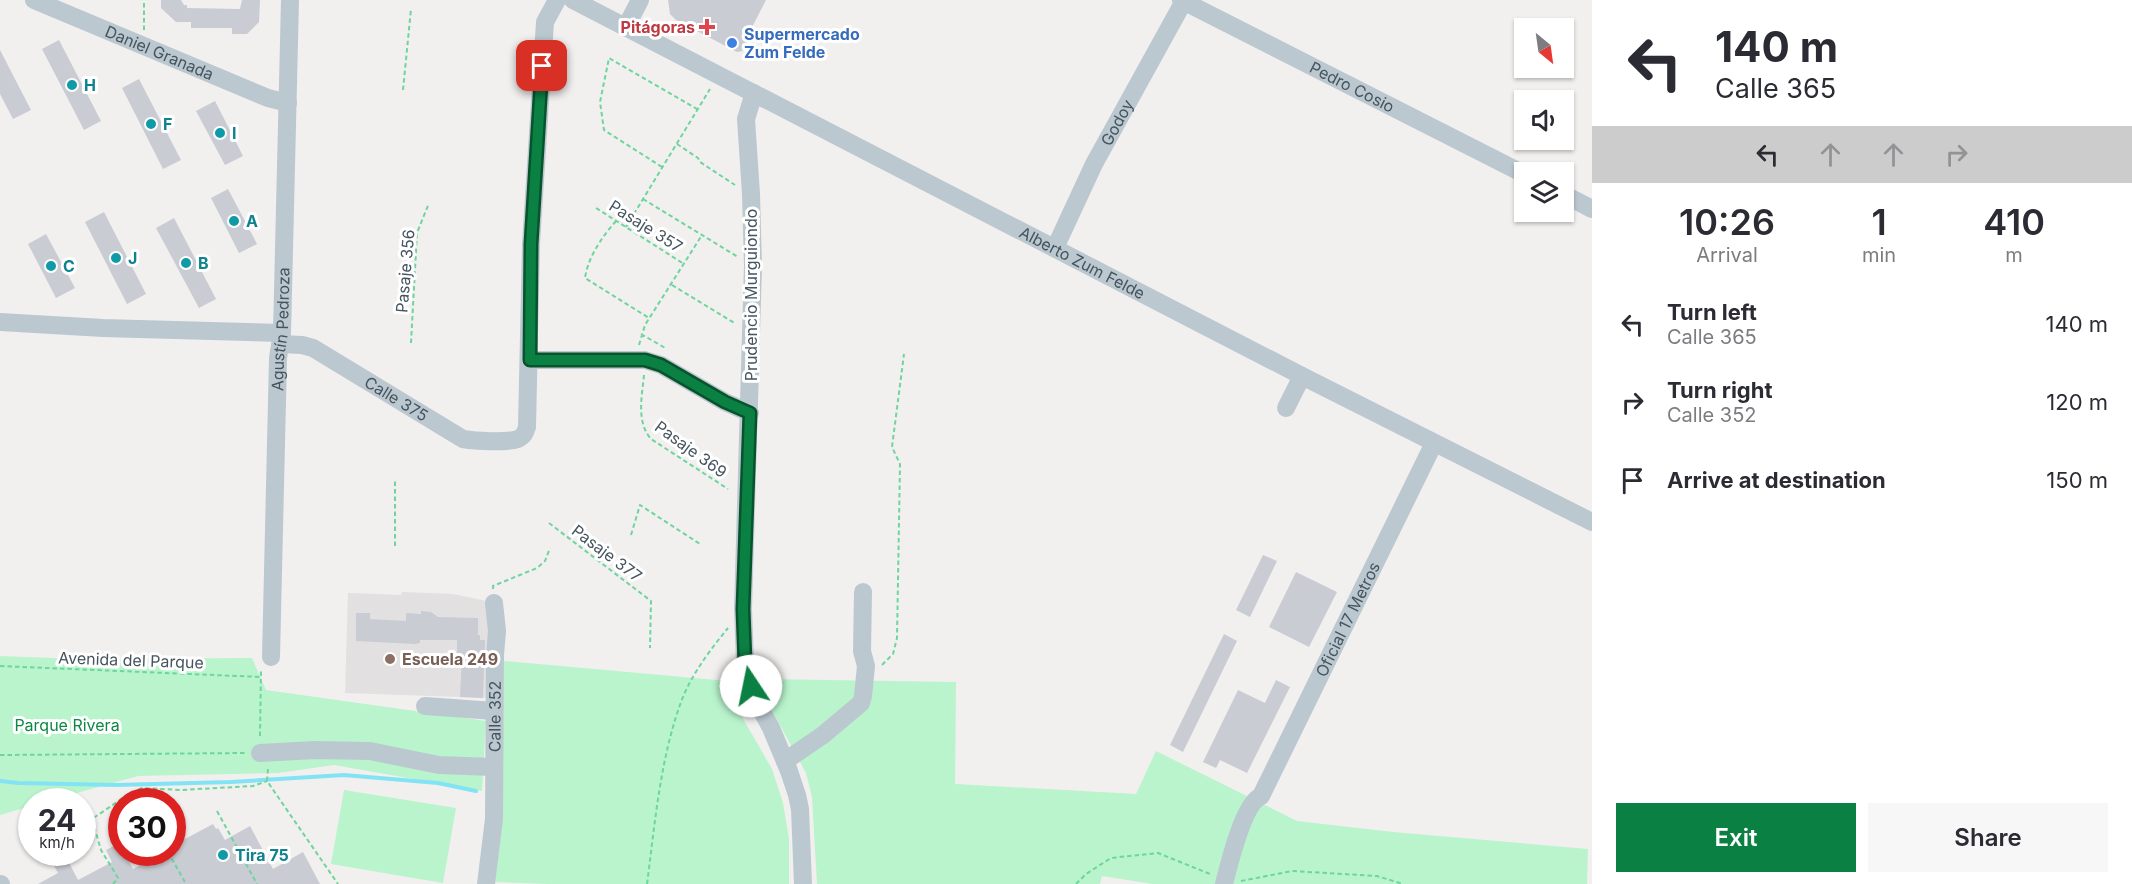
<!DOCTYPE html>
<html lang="en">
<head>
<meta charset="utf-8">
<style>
  :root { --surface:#fff; --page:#f7f7f7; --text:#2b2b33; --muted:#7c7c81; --accent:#0b8043 }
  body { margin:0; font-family:Inter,sans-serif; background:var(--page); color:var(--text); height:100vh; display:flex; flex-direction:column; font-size:22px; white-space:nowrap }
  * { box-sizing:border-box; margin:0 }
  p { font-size:20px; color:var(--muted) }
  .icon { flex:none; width:33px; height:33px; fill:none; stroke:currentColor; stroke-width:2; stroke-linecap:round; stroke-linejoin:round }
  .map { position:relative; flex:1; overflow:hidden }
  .drawer { display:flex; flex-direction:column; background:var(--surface); width:540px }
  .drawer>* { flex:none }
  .hud { background:#fff; color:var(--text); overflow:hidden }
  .needle { width:39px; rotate:151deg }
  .tools { position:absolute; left:1514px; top:18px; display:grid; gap:12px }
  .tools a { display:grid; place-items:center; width:60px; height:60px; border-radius:0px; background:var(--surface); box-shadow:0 2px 4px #0004; font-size:30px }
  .speed { position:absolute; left:18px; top:788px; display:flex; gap:12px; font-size:30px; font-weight:700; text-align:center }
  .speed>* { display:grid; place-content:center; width:78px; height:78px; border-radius:50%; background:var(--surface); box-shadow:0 2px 4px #0004; line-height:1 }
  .speed small { font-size:15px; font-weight:400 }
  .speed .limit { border:9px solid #d22; background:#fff; color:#111 }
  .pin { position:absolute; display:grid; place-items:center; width:51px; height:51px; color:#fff; margin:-26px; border-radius:12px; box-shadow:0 3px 9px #0006 }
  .me { position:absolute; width:66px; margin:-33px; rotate:349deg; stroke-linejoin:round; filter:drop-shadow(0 0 4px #0008) }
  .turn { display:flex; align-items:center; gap:21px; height:126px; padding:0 24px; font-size:27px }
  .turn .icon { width:78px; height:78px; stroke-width:2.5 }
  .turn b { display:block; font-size:42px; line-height:51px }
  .lanes { display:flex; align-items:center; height:57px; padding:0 24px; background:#0003; justify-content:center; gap:30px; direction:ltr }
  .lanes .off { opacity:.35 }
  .eta { display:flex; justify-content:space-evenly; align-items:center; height:102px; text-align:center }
  .eta b { font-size:36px; font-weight:600; line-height:42px }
  .button { display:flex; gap:12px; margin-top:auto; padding:12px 24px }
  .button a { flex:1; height:69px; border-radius:0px; background:var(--accent); color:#fff; font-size:24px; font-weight:600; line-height:69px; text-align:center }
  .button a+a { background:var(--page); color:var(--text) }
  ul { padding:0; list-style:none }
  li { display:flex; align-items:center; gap:18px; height:78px; padding:0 24px }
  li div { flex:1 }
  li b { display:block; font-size:22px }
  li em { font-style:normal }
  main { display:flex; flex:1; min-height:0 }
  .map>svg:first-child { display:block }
  .education { fill:#e3e0e1 }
  .green { fill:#b9f4cd }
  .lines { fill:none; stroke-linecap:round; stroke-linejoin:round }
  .stream { stroke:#82e3f5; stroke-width:4 }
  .building { fill:#c9ccd2 }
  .path { stroke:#6ed59d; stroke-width:2; stroke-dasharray:4.5 3; stroke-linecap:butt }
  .minor { stroke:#bbc8d0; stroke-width:18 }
  .route-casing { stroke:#07532c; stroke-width:15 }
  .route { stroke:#0b8043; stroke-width:10 }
  .health-dot { fill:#e0444e; stroke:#fff; stroke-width:2 }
  .shop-dot { fill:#3f7fe0; stroke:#fff; stroke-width:2 }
  .culture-dot { fill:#0f9aa8; stroke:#fff; stroke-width:2 }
  .education-dot { fill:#8d6e63; stroke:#fff; stroke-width:2 }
  .labels { text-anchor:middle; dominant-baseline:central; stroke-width:6; stroke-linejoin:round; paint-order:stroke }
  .health-label { font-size:16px; font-weight:bold; fill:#be3a42; stroke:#fff; text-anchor:end }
  .shop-label { font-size:16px; font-weight:bold; fill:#366cbe; stroke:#fff; text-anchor:start }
  .street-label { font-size:16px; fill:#45545f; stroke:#fff }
  .culture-label { font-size:16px; font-weight:bold; fill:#0d838f; stroke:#fff; text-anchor:start }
  .education-label { font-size:16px; font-weight:bold; fill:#785e54; stroke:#fff; text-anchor:start }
  .park-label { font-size:16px; fill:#0e8845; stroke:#fff }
</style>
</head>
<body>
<main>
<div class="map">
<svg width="1592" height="884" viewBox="0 0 1592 884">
  <rect width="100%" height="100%" fill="#f2efef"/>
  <path class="education" d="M402 592 453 594 491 602 489 698 345 693 348 593 401 595Z"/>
  <path class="green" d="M0 656 79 659 252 658 266 690 486 721 482 791 334 765 278 773 138 776 48 801H32L31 806 0 815Z
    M504 661 728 681 738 710 772 769 783 803 789 839V884H548L495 882 502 825Z
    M756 679 956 682 955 784 1136 794 1156 751 1297 821 1393 832 1588 849 1587 884H1153L1102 876 1100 884H817L812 797 806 773 762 692Z
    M344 790 456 808 443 883 331 864Z"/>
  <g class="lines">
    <path class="stream" d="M0 781 18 783 116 785 231 782 344 775 438 783 476 791"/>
  </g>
  <path class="building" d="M161 0H181L184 5H187V8L240 9 242 0H260L259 22 247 34H232V28H191V22H176L161 8Z
    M668 0H766L750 31 757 35 748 50 737 52 676 20 670 14Z
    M59 40 101 121 84 130 42 49Z
    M0 50 31 110 13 119 0 94Z
    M139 79 181 160 163 169 122 88Z
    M215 101 243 156 225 165 196 111Z
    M228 189 257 244 239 253 211 198Z
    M104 212 146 294 127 304 85 222Z
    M174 218 216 299 199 308 156 228Z
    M46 234 75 288 56 298 28 244Z
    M1263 555 1277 561 1250 617 1236 610Z
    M1296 572 1337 592 1309 647 1269 627Z
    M421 611 431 612 438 617 478 618V635H480V640H485L483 698 460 697 462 656 457 655V640H420V643L415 644 356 641V613H370V619L406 621V613L421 614Z
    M1224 634 1237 641 1183 752 1170 745Z
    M1276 680 1290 687 1247 773 1220 760 1216 768 1203 762 1238 690 1265 703Z
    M172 816 185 839 213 824 216 829 218 828 225 840 250 826 273 869 303 852 320 884H38L58 873 51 860 64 853 78 880 112 862 106 850 119 843 122 852H124L133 869 152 859 148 852H172Z"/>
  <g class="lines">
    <path class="path" d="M144 30V0
      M403 90 411 9
      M677 144 698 158 700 162 735 185
      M662 167 604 130 600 102 609 58 697 109
      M643 199 738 257
      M596 208 684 264
      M616 221C602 237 588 257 585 278L649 318
      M626 227 710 89
      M672 285 736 324
      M641 334 667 349
      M411 343 417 233 429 203
      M639 345 645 325 702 235
      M644 375C642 396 636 422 651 439L728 489
      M549 523 651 601 650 648
      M631 535 640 505 700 544
      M395 546V481
      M493 589V586L537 568 545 561 550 548
      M882 665 893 654 897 638 900 464 892 447 904 354
      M0 666 261 677
      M260 736 261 670
      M0 755 246 753
      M268 769 267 781 338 884
      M139 790 143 801
      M217 811 257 884
      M168 852 186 884
      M1241 881 1292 871 1377 876 1403 884
      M113 884 118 878 101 850 92 819 123 798 142 788 182 790 253 786 267 781
      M647 884C655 823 660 760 681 702 691 675 710 650 728 628
      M1076 884 1086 874 1111 858 1158 853 1210 874"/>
    <g class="minor">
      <path id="s1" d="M34 0 268 98 288 103"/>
      <path id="s2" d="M573 0 1302 376 1592 522"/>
      <path id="s3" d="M1181 0 1524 174"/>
      <path d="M626 27 640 0"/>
      <path d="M754 93 746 119 751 194 753 265 743 609 745 663 751 686 757 702 771 728 789 771 797 795 800 809 803 884"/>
      <path d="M1563 194 1592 209"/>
      <path id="s4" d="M1055 248 1094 164 1184 1"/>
      <path d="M0 322 103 328 282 333"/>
      <path id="s5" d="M281 344 302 345 313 348 463 439C475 441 506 443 518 439 524 436 525 433 527 427L531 244 545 22 557 0"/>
      <path d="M530 360H645L661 365 725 402 750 413"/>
      <path d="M1286 408 1302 376"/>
      <path id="s6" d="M271 657 278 358 282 333 290 0"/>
      <path d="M425 706 494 711"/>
      <path d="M260 753 315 750 370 751 439 765 494 767"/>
      <path d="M785 761 823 735 861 703 863 696 866 666 862 651 863 592"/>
      <path d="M0 884H1"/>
      <path id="s7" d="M486 884 494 819 495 655 497 631 494 603"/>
      <path id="s8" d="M1224 884C1229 865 1243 804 1261 796L1434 443"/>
    </g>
  </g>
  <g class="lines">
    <g class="route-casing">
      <path id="route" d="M542 66 531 244 530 360H645L661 365 725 402 750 413 743 609 745 663 751 686"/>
    </g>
    <use href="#route" class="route"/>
  </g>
  <path class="health-dot" d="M704 18h6v6h6v6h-6v6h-6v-6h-6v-6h6z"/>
  <circle class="shop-dot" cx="732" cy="43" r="6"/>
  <g class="culture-dot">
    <circle cx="72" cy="85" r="6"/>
    <circle cx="151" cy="124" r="6"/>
    <circle cx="220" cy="133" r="6"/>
    <circle cx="234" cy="221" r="6"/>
    <circle cx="116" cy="258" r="6"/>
    <circle cx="186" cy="263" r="6"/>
    <circle cx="51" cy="266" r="6"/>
    <circle cx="223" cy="855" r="6"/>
  </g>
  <circle class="education-dot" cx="390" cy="659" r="6"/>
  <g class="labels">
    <g class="health-label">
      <text x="695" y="27">Pitágoras</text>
    </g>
    <g class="shop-label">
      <text x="744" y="34">Supermercado<tspan x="744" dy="18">Zum Felde</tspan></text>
    </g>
    <g class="street-label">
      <text stroke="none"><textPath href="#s1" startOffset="136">Daniel Granada</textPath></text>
      <text stroke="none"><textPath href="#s3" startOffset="192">Pedro Cosio</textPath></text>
      <text stroke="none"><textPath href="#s4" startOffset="140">Godoy</textPath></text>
      <text transform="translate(646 226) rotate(32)">Pasaje 357</text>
      <text stroke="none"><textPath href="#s2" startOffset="573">Alberto Zum Felde</textPath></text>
      <text transform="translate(405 271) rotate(-85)">Pasaje 356</text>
      <text transform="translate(751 295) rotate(-90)">Prudencio Murguiondo</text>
      <text stroke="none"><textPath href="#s6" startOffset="328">Agustín Pedroza</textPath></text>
      <text stroke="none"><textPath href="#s5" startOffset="130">Calle 375</textPath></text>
      <text transform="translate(691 449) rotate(36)">Pasaje 369</text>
      <text transform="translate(607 553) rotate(37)">Pasaje 377</text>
      <text stroke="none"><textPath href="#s8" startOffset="294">Oficial 17 Metros</textPath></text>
      <text transform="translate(131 660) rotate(2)">Avenida del Parque</text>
      <text stroke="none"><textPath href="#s7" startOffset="168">Calle 352</textPath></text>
    </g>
    <g class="culture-label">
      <text x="84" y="85">H</text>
      <text x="163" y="124">F</text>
      <text x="232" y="133">I</text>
      <text x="246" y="221">A</text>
      <text x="128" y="258">J</text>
      <text x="198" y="263">B</text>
      <text x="63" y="266">C</text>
      <text x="235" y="855">Tira 75</text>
    </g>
    <g class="education-label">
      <text x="402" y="659">Escuela 249</text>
    </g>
    <g class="park-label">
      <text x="67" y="725">Parque Rivera</text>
    </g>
  </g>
</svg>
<div class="tools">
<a><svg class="needle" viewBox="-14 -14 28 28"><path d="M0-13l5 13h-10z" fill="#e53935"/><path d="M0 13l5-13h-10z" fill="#7c7c81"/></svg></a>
<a><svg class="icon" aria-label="sound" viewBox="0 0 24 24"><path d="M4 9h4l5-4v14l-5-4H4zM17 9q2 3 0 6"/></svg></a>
<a><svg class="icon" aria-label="layers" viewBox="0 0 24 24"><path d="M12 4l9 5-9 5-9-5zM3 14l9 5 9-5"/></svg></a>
</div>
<div class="speed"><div>24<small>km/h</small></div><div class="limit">30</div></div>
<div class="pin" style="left:542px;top:66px;background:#d93025"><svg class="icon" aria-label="arrive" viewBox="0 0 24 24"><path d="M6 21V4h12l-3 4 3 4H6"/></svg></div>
<svg class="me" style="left:751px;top:686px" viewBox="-20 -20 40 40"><circle r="19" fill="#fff"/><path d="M0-13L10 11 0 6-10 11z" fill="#0b8043"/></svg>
</div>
<section class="drawer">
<div class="hud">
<div class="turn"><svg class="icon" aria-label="left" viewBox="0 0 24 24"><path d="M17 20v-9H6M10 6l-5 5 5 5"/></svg><div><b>140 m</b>Calle 365</div></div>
<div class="lanes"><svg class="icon" aria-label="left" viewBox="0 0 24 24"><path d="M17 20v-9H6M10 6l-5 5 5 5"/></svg><svg class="icon off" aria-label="ahead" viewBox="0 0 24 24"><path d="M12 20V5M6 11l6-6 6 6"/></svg><svg class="icon off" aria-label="ahead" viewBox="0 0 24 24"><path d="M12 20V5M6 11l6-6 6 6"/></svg><svg class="icon off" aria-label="right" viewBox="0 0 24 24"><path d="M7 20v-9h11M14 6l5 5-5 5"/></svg></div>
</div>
<div class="eta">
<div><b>10:26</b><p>Arrival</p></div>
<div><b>1</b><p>min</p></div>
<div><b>410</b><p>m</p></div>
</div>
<ul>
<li><svg class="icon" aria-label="left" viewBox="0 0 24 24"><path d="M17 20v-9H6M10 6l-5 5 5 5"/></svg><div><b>Turn left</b><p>Calle 365</p></div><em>140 m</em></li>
<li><svg class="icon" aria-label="right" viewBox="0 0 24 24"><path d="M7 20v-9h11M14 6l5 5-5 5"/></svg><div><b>Turn right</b><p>Calle 352</p></div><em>120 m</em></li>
<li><svg class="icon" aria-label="arrive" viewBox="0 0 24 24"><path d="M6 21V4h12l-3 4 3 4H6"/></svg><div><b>Arrive at destination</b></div><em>150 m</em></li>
</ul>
<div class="button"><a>Exit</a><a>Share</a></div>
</section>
</main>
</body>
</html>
